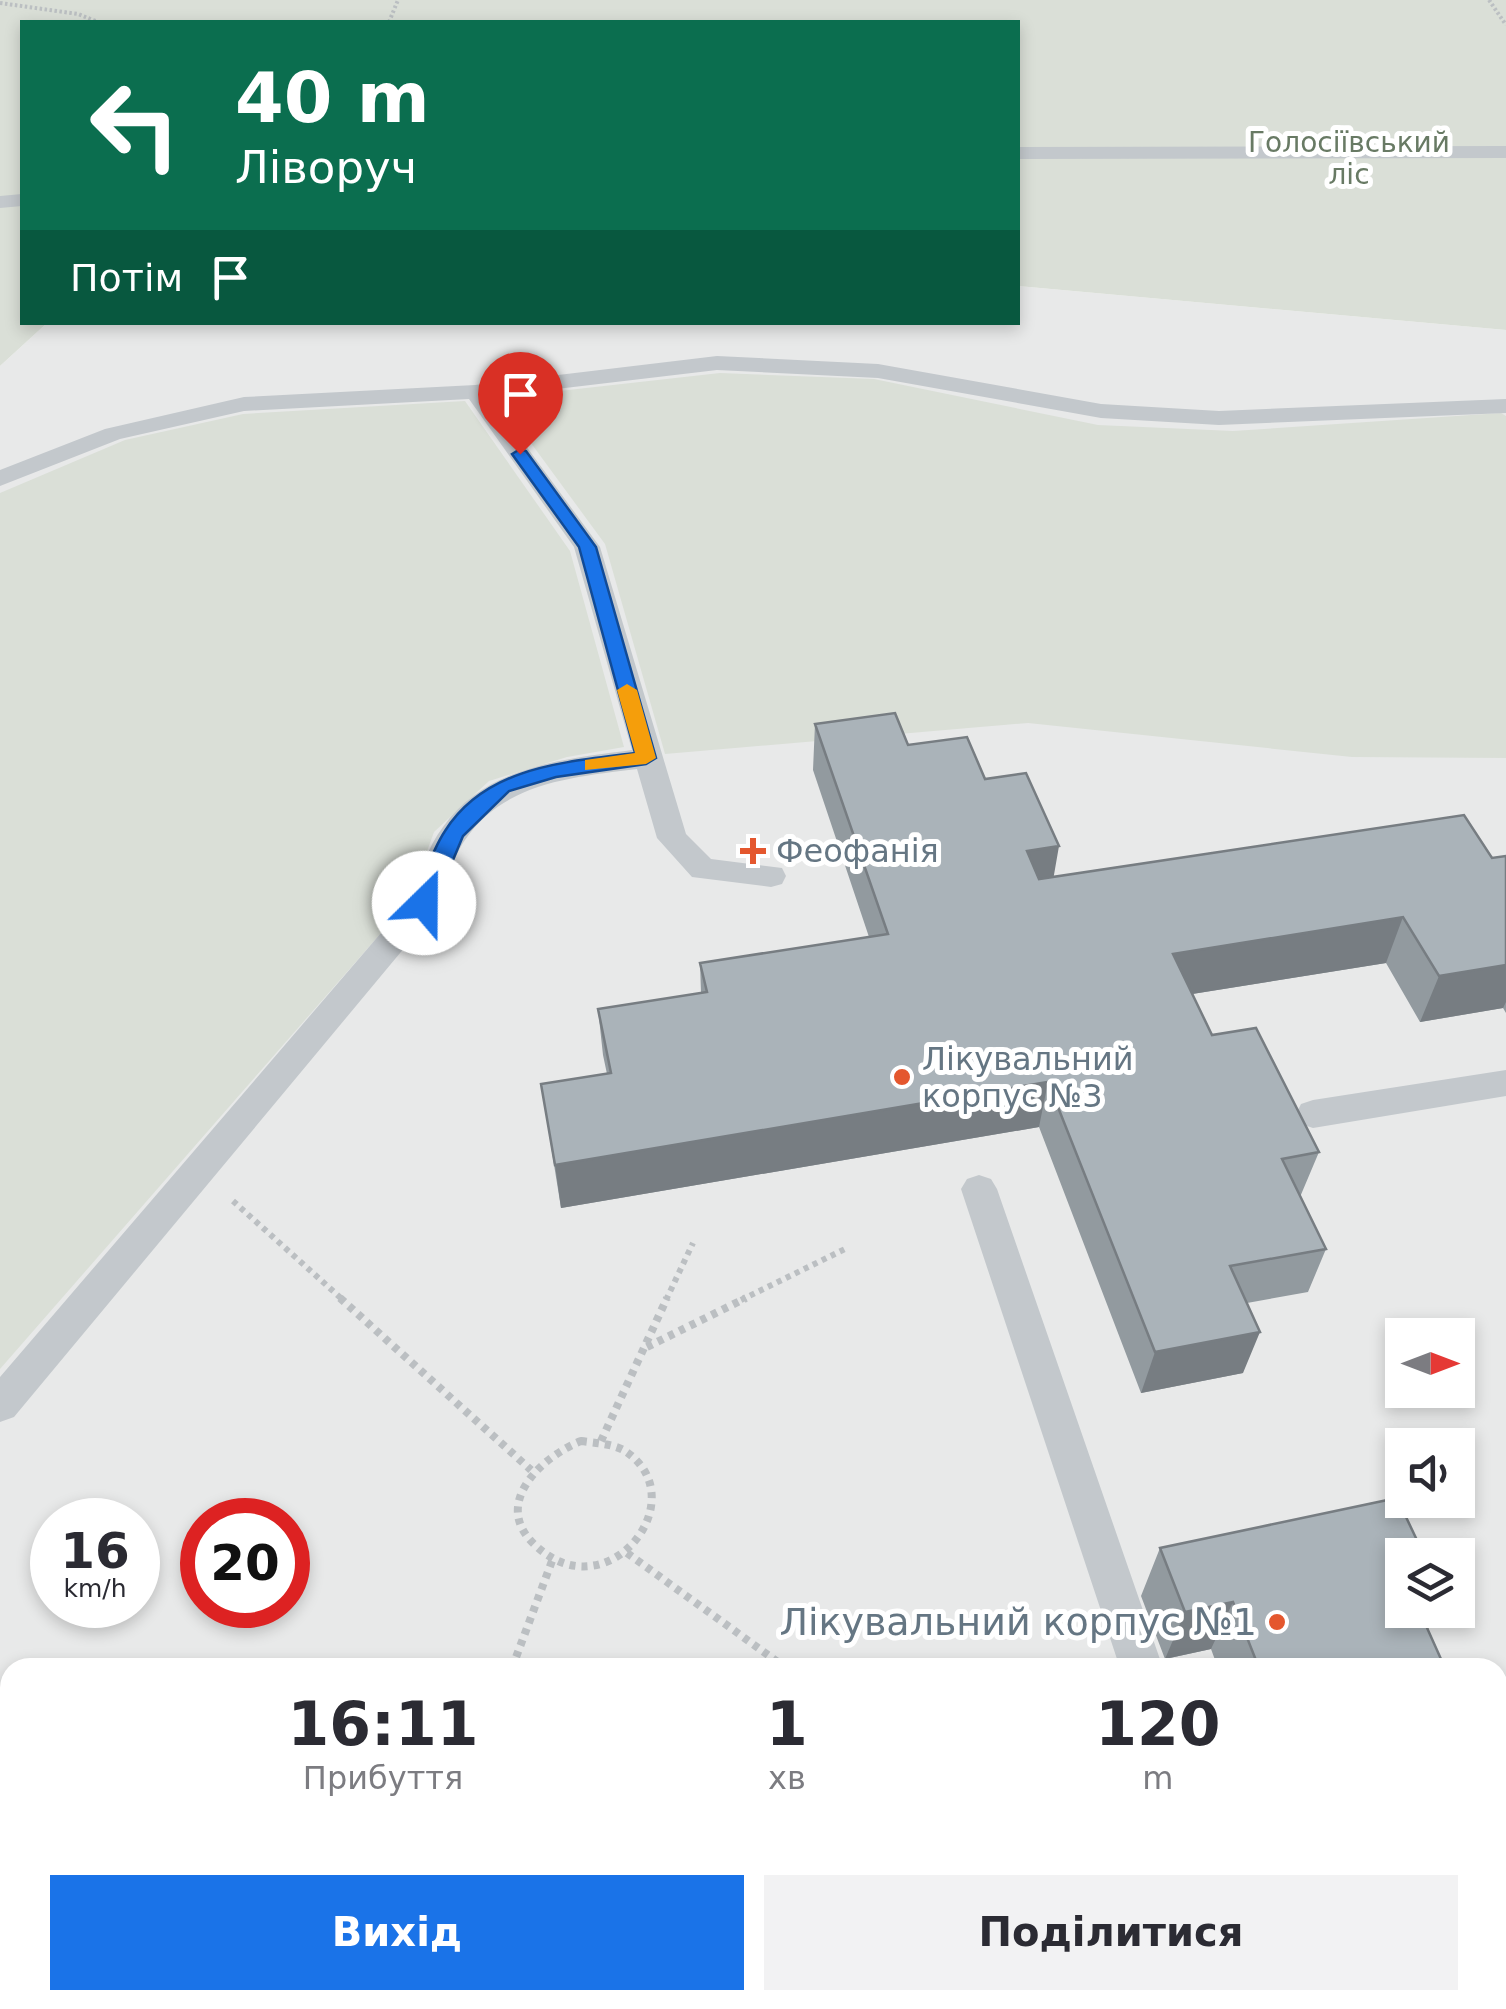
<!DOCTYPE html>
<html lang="uk">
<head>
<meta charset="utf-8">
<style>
  :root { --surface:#fff; --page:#f2f2f3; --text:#2b2b33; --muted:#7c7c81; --accent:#1a73e8 }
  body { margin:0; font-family:"DejaVu Sans",sans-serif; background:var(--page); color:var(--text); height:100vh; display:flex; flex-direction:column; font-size:38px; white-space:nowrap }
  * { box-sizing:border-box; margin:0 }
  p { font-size:32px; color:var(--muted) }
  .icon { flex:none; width:55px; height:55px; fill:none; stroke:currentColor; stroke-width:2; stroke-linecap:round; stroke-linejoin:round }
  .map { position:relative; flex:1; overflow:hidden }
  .panel { position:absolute; left:0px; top:1658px; width:1508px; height:352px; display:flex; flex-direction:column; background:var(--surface); border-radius:30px 30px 0 0; box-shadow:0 5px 15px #0003 }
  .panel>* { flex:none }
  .banner { position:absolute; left:20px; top:20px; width:1000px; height:305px; border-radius:0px; box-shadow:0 5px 15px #0003; background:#0b6e4f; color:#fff; overflow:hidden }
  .needle { width:65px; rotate:90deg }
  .tools { position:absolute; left:1385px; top:1318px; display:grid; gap:20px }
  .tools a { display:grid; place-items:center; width:90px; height:90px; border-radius:0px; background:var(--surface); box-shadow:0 5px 15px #0003; font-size:50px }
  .speed { position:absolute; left:30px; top:1498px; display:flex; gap:20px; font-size:50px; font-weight:700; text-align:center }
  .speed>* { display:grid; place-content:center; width:130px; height:130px; border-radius:50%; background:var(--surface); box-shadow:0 5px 15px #0003; line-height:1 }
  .speed small { font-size:25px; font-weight:400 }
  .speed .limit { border:15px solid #d22; background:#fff; color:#111 }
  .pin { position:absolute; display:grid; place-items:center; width:85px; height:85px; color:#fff; margin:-102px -42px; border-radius:50% 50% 50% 0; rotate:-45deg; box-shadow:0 0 10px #0007 }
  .pin .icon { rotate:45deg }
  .me { position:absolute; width:110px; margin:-55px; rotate:23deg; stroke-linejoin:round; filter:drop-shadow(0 0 8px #0008) }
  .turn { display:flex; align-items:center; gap:35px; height:210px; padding:0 50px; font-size:45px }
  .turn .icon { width:130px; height:130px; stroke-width:2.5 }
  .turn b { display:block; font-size:70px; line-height:85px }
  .then { display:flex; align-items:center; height:95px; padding:0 50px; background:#0003; gap:20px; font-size:38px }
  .eta { display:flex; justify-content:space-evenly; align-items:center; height:170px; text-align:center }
  .eta b { font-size:60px; font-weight:700; line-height:70px }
  .primary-button { display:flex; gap:20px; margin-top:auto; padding:20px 50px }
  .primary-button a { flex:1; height:115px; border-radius:0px; background:var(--accent); color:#fff; font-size:40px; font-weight:700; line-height:115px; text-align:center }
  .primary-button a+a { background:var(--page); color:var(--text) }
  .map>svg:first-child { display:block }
  .built { fill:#e8e9e9; fill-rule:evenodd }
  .green { fill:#dadfd7 }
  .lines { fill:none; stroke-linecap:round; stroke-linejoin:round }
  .path-far2 { stroke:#bbbfc2; stroke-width:4; stroke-dasharray:2.5 2.5; stroke-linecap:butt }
  .path-far1 { stroke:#bbbfc2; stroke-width:6; stroke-dasharray:5 5; stroke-linecap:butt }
  .path { stroke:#bbbfc2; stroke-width:8; stroke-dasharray:6 6; stroke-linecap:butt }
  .service { fill:#c3c8cc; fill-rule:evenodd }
  .wall { fill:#929a9f }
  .shaded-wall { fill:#777d82 }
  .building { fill:#aab3b9; stroke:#777d82; stroke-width:2.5 }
  .route { fill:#1a73e8; stroke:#114b97; stroke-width:2.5 }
  .slow { fill:#f59e0b }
  .poi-dot { fill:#e4572e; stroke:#fff; stroke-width:4 }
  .labels { text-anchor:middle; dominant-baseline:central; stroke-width:10; stroke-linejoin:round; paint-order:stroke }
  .far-park-label { font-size:28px; fill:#687a64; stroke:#fff }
  .poi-label { font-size:32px; fill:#657683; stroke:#fff; text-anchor:start }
  .near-poi-label { font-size:38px; fill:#657683; stroke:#fff; text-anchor:end }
</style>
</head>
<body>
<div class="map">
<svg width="1506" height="2009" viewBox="0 0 1506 2009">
  <rect width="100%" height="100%" fill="#fafaf8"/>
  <path class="built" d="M1018 286 1506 330V2009H0V366L47 323 1018 322ZM1402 1335H1458V1390H1402ZM1402 1445H1458V1500H1402ZM52 1520H138V1605H52ZM202 1520H288V1605H202ZM1402 1555H1458V1610H1402ZM10 1668H1498V2000H10Z"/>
  <path class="green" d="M0 0H1506V330L1018 286V22H22V322L47 323 0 366Z
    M720 373 874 379 1098 425 1233 431 1501 413 1506 416V758L1352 757 1028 723 665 754 605 544 498 398Z
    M465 401 570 551 624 747 567 757 489 781 434 832 409 901 0 1369V493L125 440 243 414Z"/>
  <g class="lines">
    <path class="path-far2" d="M1489 0 1506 25
      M0 3 78 14 98 22
      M389 22 398 0"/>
    <path class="path-far1" d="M233 1201 343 1300
      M666 1300 693 1243
      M741 1300 845 1249"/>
    <path class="path" d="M340 1298 531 1470
      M647 1347 746 1298
      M581 1441C595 1443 614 1444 625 1451 698 1499 606 1615 534 1544 491 1503 543 1456 581 1441Z
      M601 1441 667 1298
      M627 1553 786 1668
      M512 1668 552 1561
      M1170 2000 1180 2009
      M292 2009 301 2000
      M385 2009 388 2000
      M448 2009 463 2000"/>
    <path class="service" d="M1506 146V158L1018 159V147Z
      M22 194V206L0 208V196Z
      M717 356 878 364 1101 404 1219 411 1506 399V413L1219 425 1101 418 878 378 717 370 490 397 600 547 686 834 711 859 782 868 786 876 782 884 771 887 692 877 657 838 637 769C574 777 504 782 465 840 450 861 448 889 435 911L14 1417 0 1422V1377L411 898C420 874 427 848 443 827 486 766 564 759 632 750L574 547 469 399 244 411 120 439 0 486V470L105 429 244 397 475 385Z
      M1506 1070V1096L1313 1128 1301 1124 1296 1114 1301 1104 1313 1100Z
      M979 1175 991 1179 997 1189 1163 1668H1120L961 1189 967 1179Z
      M1231 2000H1279L1282 2009H1234Z"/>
  </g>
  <path class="wall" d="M815 724 908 745 985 779 1054 877 1492 858 1506 856V1013L1503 1008 1420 1022 1386 963 1192 994 1212 1035 1319 1152 1300 1197 1326 1249 1308 1292 1247 1303 1243 1373 1141 1393 1039 1127 561 1208 541 1084 607 1074 603 1055 598 1009 701 993 700 963 869 937 813 770Z
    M1160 1548 1441 1610 1428 1629 1445 1668H1218L1211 1649 1165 1659 1141 1596Z
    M1346 2000H1498L1506 2009H1350Z"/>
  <path class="shaded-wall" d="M1059 846 1051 892 1019 897 1027 851Z
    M1403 917 1386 963 1161 999 1173 954Z
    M1506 965V1002L1503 1008 1420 1022 1439 976Z
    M1048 1082 1039 1127 561 1208 555 1165Z
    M1260 1332 1243 1373 1141 1393 1155 1352Z
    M1233 1602 1211 1649 1165 1659 1185 1612Z
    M1417 1610H1441L1414 1649Z"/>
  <path class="building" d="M895 713 908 745 967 737 985 779 1026 773 1059 846 1027 851 1039 879 1464 815 1492 858 1506 856V965L1439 976 1403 917 1173 954 1212 1035 1256 1028 1319 1152 1282 1159 1326 1249 1230 1266 1260 1332 1155 1352 1048 1082 555 1165 541 1084 611 1073 598 1009 707 992 700 963 888 934 815 724Z
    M1397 1498 1424 1555H1402V1610H1419L1445 1668H1259L1233 1602 1185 1612 1160 1548Z
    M1498 1780 1506 1798V2009H1396L1392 2000H1498Z"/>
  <path class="route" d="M520 449 526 451 596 547 656 758 646 764 556 777 509 791 463 836 435 903 424 911 413 903C423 880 431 852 445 831 486 766 566 762 635 753L579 547 512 454Z"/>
  <path class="slow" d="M627 684 637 690 656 758 646 764 585 770V760L635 753 617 690Z"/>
  <g class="poi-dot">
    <path d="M748 836h10v10h10v10h-10v10h-10v-10h-10v-10h10z"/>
    <circle cx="902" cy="1077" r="10"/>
    <circle cx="1277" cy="1622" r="10"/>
  </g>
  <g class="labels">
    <g class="far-park-label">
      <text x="1349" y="142">Голосіївський<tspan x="1349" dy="32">ліс</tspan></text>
    </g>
    <g class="poi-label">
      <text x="776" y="851">Феофанія</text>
      <text x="922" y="1059">Лікувальний<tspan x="922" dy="37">корпус №3</tspan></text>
    </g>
    <g class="near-poi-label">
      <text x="1257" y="1622">Лікувальний корпус №1</text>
    </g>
  </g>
</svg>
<div class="tools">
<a><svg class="needle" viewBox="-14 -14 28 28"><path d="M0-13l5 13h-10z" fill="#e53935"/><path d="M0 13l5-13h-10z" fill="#7c7c81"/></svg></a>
<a><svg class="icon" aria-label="sound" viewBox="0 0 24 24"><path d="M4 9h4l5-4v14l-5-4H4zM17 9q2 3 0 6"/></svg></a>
<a><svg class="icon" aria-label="layers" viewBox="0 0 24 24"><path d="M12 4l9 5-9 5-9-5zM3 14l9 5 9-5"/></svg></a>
</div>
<div class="speed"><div>16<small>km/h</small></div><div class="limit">20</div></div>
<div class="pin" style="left:520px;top:454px;background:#d93025"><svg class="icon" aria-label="arrive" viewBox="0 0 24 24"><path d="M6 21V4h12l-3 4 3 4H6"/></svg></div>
<svg class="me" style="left:424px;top:903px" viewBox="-20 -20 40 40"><circle r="19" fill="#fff"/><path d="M0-13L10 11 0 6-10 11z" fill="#1a73e8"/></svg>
<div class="banner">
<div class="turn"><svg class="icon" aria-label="left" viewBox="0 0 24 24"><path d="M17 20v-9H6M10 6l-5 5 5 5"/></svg><div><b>40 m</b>Ліворуч</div></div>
<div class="then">Потім<svg class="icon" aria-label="arrive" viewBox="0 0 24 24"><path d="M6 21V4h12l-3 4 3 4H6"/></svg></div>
</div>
<section class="panel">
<div class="eta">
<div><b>16:11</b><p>Прибуття</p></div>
<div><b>1</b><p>хв</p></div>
<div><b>120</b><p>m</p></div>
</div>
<div class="primary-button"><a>Вихід</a><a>Поділитися</a></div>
</section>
</div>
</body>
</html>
